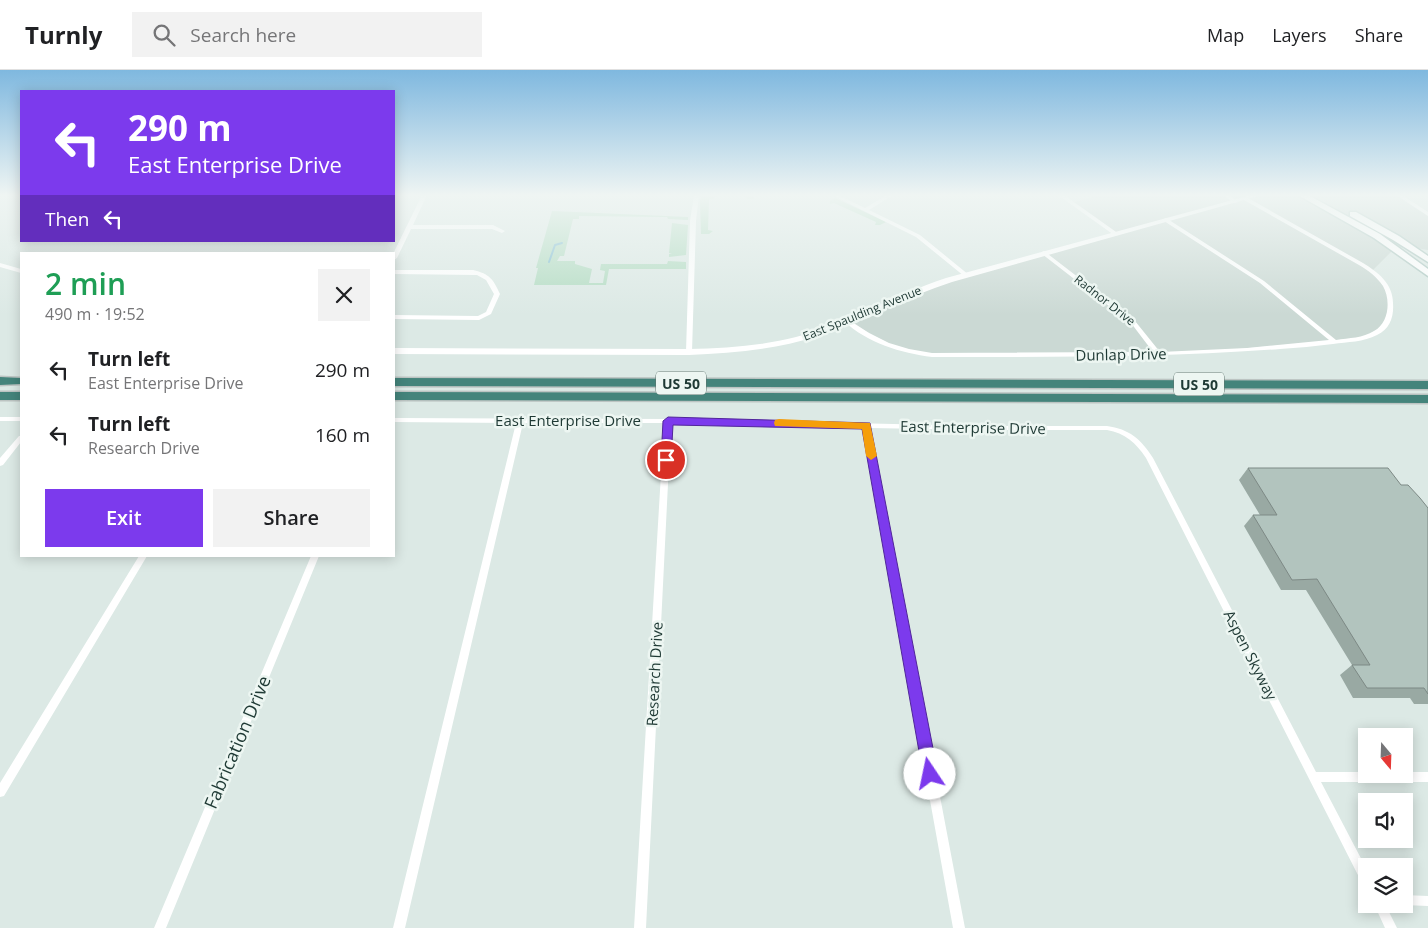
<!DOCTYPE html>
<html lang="en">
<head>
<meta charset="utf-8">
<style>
  :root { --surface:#fff; --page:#f2f2f2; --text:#202124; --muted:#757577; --line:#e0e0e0; --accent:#7c3aed }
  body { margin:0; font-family:"Open Sans",sans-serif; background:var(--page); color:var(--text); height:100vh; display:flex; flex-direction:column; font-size:19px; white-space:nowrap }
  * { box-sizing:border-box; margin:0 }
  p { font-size:16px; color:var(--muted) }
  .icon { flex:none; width:28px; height:28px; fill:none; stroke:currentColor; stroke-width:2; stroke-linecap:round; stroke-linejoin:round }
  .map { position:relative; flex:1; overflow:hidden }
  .panel { position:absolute; left:20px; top:182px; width:375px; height:305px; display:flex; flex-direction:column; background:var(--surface); border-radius:0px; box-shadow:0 2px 12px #0003 }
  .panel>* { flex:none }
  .banner { position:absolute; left:20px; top:20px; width:375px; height:152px; border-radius:0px; box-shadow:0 2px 12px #0003; background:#7c3aed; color:#fff; overflow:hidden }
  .needle { width:32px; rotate:161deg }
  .tools { position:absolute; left:1358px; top:658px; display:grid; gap:10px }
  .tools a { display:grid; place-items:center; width:55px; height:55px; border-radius:0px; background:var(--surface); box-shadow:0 2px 12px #0003; font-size:25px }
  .pin { position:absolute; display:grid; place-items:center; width:42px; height:42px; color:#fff; margin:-21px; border:2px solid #fff; border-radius:50%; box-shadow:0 1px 5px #0007 }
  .me { position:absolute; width:55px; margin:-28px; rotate:349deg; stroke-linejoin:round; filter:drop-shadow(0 0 4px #0008) }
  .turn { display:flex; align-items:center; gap:18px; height:105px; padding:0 25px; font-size:22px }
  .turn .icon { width:65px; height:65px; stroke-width:2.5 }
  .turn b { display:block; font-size:35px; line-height:42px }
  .then { display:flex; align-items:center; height:48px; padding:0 25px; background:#0003; gap:10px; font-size:19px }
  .round { display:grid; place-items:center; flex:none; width:52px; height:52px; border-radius:0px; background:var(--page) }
  .head { display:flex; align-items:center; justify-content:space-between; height:85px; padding:0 25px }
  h1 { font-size:30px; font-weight:600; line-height:38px; color:#1e9e55 }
  .cta { display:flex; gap:10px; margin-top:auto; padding:10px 25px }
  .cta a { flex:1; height:58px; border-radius:0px; background:var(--accent); color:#fff; font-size:20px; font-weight:600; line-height:58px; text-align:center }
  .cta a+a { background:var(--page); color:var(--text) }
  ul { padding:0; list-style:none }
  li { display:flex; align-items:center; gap:15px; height:65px; padding:0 25px }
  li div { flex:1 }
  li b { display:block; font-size:19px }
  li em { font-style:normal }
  header { display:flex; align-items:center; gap:30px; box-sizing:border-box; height:70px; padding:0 25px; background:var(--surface); border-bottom:1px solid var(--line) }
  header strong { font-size:24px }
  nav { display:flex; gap:28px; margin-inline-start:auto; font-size:18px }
  .search { width:350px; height:45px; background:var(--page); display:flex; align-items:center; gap:12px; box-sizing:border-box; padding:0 18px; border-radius:0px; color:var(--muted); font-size:19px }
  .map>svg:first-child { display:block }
  .built { fill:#cbd9d4 }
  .green { fill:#b4dcc3 }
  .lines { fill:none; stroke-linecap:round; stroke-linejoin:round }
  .stream { stroke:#81bdd1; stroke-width:2 }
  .secondary-casing { stroke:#afc9c3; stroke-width:3 }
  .trunk-casing { stroke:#bcc4c2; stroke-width:3 }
  .minor { fill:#fff; fill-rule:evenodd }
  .tertiary { fill:#fff; fill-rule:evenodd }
  .secondary { fill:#fff; fill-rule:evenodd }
  .trunk { fill:#44847b; fill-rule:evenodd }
  .wall { fill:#99a9a3 }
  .building { fill:#b2c4be; stroke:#7d8985 }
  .route { fill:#7c3aed; stroke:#51269a }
  .slow { fill:#f59e0b }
  .labels { text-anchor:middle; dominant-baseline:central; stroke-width:5; stroke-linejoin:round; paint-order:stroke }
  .far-street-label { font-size:12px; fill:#1e3934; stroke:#edf6f2 }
  .shield { fill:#edf6f2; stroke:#5c726d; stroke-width:1 }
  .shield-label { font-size:14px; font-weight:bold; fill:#1e3934 }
  .street-label { font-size:15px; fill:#1e3934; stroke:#edf6f2 }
  .near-street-label { font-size:18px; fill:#1e3934; stroke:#edf6f2 }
</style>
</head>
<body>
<header>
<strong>Turnly</strong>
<div class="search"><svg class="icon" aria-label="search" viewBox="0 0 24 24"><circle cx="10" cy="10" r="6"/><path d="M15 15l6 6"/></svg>Search here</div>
<nav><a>Map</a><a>Layers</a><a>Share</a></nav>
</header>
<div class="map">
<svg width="1428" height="858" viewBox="0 0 1428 858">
  <rect width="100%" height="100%" fill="#dce9e5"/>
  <path class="built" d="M1100 125H1398L1428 144V180L1410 177 1395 178 1372 201 1380 208 1390 230 1386 254 1363 268 1203 282 932 285 901 280 847 251 914 222 1115 164 1071 133Z"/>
  <path class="green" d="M702 125H752L754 129H747L746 126H715L714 129H709L708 160 713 161 709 164H701L700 131Z
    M835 128 886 152 880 155H875L876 152 834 133 830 134V131Z
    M552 141 688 147V150L668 149 667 147 579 146V149H573L564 186H560L557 191H575V194L592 199 589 213H603L605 201 600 200 601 194H667L668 191 686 192V199H609L606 215H534L538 198H536Z
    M672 153 688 155 686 185 669 187V184L672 183H669Z"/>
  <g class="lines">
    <path class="stream" d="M549 192 555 175 562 173"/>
    <g class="secondary-casing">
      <path id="secondary" d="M1298 125H1308L1380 164 1428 199V206L1374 168Z
        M1350 142H1356L1399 166 1428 186V192L1393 170 1350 146Z"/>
    </g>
    <g class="trunk-casing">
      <path id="trunk" d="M0 307 21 308V314L0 315Z
        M394 308 1428 311V319L394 316Z
        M0 322H21V330H0Z
        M394 322 1428 325V333L394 330Z"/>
    </g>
    <path class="minor" d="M422 125H427L413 155H493L505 161 502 163 492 159H411L397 188 394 190 393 184Z
      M694 125H699L696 151 692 282 689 284 686 282 690 151Z
      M832 125H838L865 138 887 125H893L869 140 920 165 969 205 966 207 964 206 916 167Z
      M1058 125H1064L1119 164 1114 165Z
      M1223 125H1229L1238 132 1234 133Z
      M1396 125H1402L1428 142V146Z
      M1244 128H1248L1363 193C1378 202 1393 214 1393 233 1394 247 1390 259 1377 265 1364 272 1347 272 1333 274 1315 276 1298 278 1280 279 1164 288 1048 287 932 287 901 283 867 273 844 251L845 250H849L869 263 889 273 909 279 932 283 1153 282 1131 253 1042 184V182L1044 181 1135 251 1160 282 1247 278 1329 270 1260 213 1164 151V149L1166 148 1264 211 1336 270C1349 268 1363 268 1374 261 1389 253 1391 230 1383 216 1377 207 1368 200 1359 195L1244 130Z
      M394 200H473C490 204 493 209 500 224L491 244 479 250 394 249V245L478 246 486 242 494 224 486 210 477 205 394 204Z
      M0 347H21V351H0Z
      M394 348 668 349 981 356H1107C1129 359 1141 369 1153 388L1316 702H1366V704H1404V702H1428V712H1321L1366 798V814L1362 813 1146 388C1136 373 1125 363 1107 360H981L870 358 965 858H953L863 358 671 353 646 858H634L664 353H523L405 858H393L516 353 394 352Z
      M19 366H21V372L3 395 0 396V388Z
      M139 486H147L4 726 0 727V713Z
      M311 486H319L166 858H154Z
      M1404 825 1428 826V836L1404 835 1400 834H1404Z
      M1374 834H1385L1397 858H1385Z"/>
    <path class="tertiary" d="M1251 125H1262L952 212C906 227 863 250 817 266 775 280 732 283 689 285L394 284V278L689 279C725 278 761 276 796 267 848 253 895 225 946 208Z
      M0 193 21 199V203L0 197Z"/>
    <use href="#secondary" class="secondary"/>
    <use href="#trunk" class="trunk"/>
  </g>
  <path class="wall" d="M1248 398 1401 415 1428 438V634H1414L1410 628H1353L1340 605 1352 595 1306 520H1281L1244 456 1253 445H1260L1239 410Z"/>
  <path class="building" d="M1248 398H1388L1401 415H1408L1420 428 1428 438V624L1424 618H1367L1352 595H1370L1317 509 1292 510 1253 445H1277Z"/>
  <linearGradient id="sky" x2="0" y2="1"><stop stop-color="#7fb8df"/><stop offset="0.51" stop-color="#eff5f3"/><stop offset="1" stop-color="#eff5f3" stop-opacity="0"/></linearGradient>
  <rect width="1428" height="245" fill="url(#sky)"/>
  <path class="route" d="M668 347 870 353 938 704 936 709 930 711 925 709 923 704 862 359 673 355 671 390 666 393 661 390 663 351Z"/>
  <path class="slow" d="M779 349 870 353 877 386 871 390 866 386 862 359 775 356 774 353 775 350Z"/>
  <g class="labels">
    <g class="far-street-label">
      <text transform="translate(1105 230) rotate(38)">Radnor Drive</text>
      <text transform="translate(862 243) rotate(-22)">East Spaulding Avenue</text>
    </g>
    <g class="shield">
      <rect x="656" y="301.5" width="50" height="23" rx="4"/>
      <rect x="1174" y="302.5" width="50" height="23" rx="4"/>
    </g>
    <g class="shield-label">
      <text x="681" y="313">US 50</text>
      <text x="1199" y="314">US 50</text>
    </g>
    <g class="street-label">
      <text transform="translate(1121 284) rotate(-1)">Dunlap Drive</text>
      <text x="568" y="350">East Enterprise Drive</text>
      <text transform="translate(973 357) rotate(1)">East Enterprise Drive</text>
      <text transform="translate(1251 585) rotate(63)">Aspen Skyway</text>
      <text transform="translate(654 604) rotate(-87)">Research Drive</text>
    </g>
    <g class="near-street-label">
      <text transform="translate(237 672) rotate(-67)">Fabrication Drive</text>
    </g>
  </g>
</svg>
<div class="tools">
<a><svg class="needle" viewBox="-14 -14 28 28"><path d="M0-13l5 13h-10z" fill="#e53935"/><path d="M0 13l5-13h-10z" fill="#757577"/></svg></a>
<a><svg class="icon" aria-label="sound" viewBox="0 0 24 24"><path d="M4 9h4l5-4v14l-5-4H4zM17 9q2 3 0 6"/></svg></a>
<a><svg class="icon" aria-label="layers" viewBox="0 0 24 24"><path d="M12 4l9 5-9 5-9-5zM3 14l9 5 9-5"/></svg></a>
</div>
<div class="pin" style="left:666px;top:390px;background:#d93025"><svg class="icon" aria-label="arrive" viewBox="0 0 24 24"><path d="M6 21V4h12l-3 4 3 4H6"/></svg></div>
<svg class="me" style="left:930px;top:704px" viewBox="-20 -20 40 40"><circle r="19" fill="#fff"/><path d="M0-13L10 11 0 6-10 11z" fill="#7c3aed"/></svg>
<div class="banner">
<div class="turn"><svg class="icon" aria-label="left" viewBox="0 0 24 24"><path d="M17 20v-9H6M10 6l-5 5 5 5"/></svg><div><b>290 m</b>East Enterprise Drive</div></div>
<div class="then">Then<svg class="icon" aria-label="left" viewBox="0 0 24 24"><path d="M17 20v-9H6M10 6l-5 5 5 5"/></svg></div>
</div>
<section class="panel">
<div class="head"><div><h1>2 min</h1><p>490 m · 19:52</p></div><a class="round"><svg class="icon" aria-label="close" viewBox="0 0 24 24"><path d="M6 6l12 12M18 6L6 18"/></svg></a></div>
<ul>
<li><svg class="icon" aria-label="left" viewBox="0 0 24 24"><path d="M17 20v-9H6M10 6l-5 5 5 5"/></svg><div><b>Turn left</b><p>East Enterprise Drive</p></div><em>290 m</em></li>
<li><svg class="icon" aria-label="left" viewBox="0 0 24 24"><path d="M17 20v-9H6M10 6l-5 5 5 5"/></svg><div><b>Turn left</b><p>Research Drive</p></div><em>160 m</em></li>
</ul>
<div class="cta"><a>Exit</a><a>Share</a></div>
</section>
</div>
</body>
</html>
